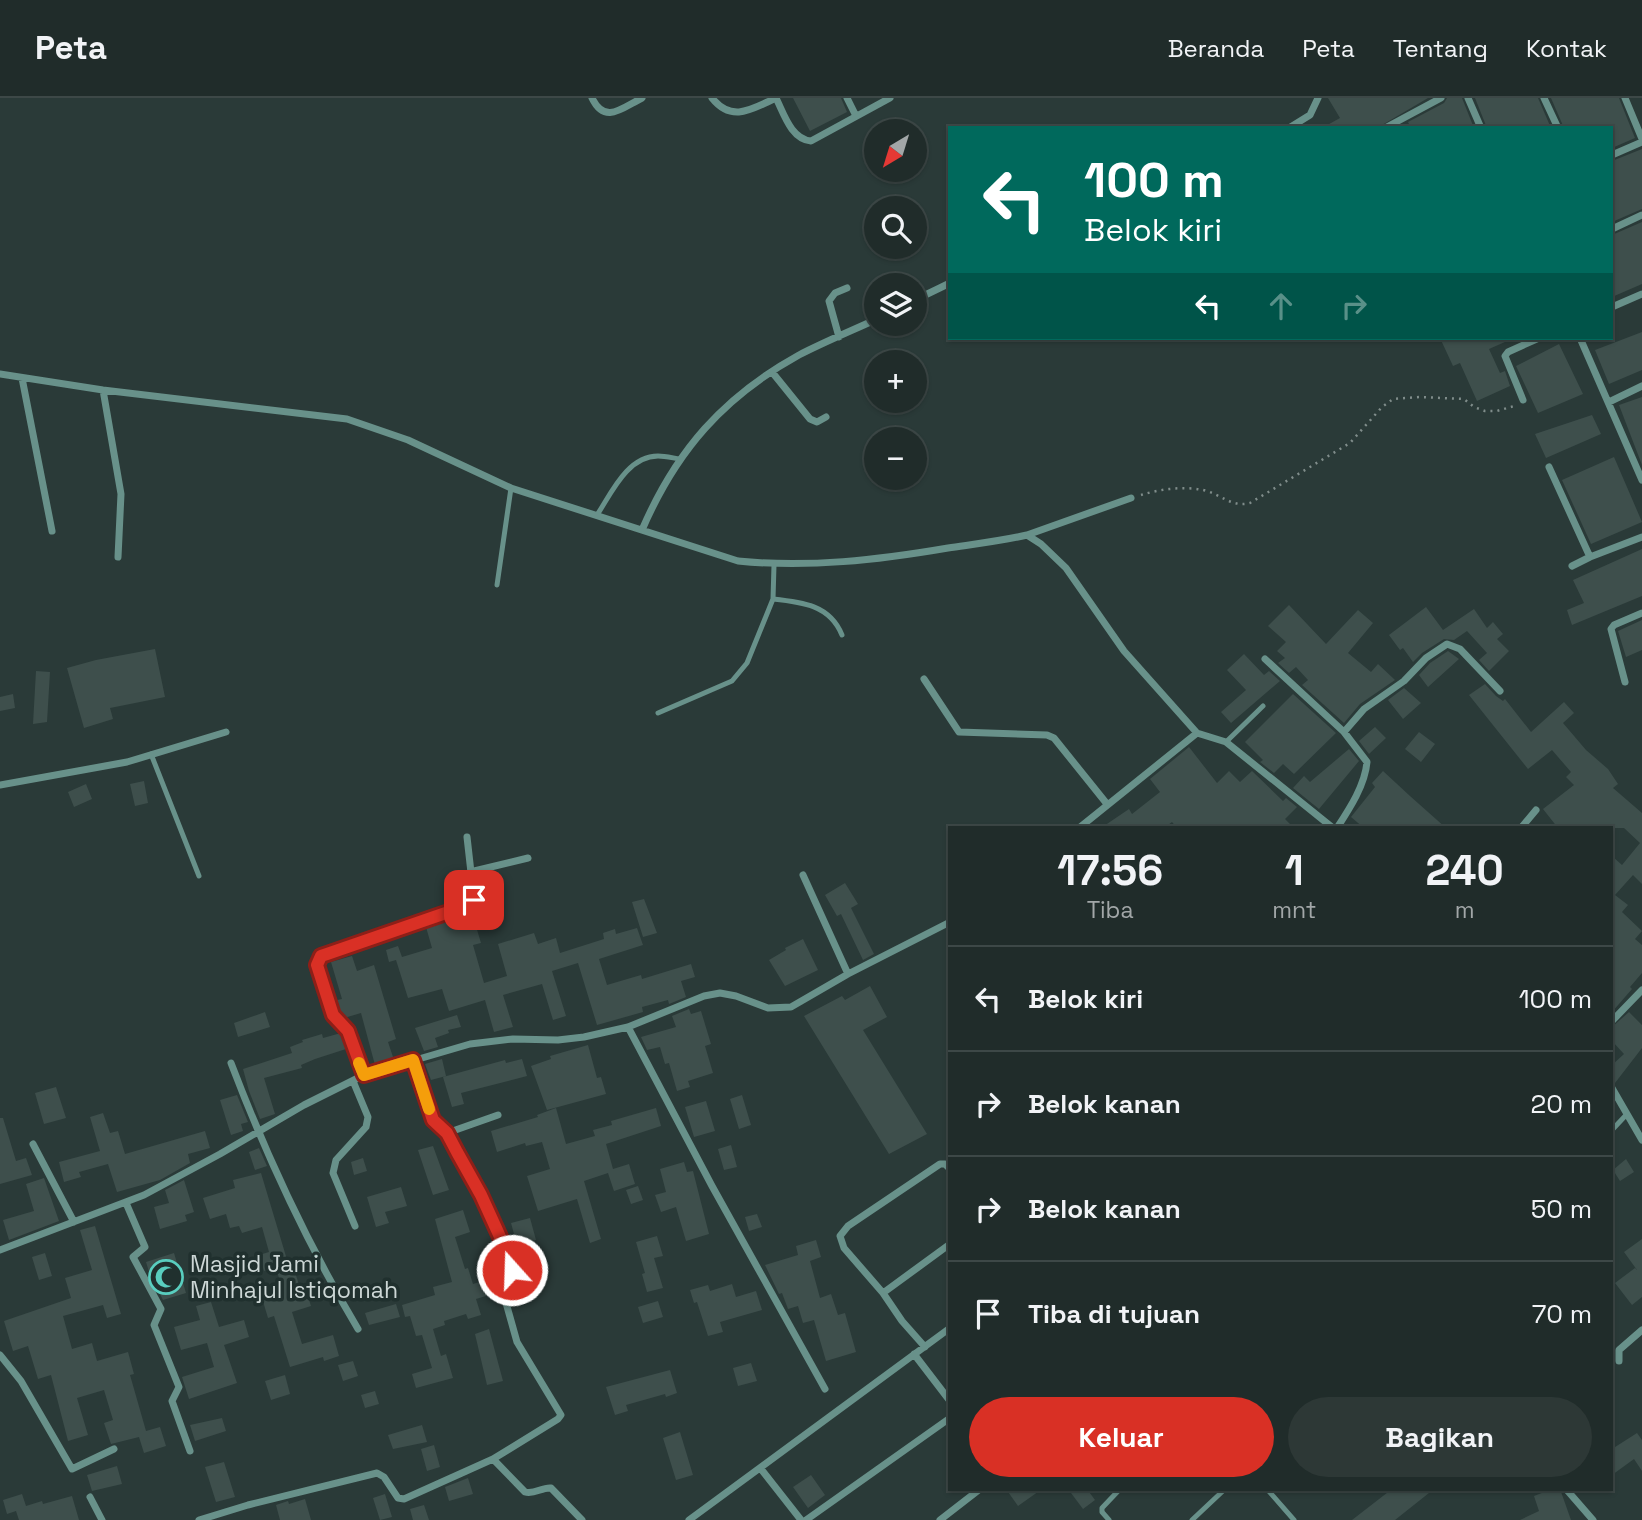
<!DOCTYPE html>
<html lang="id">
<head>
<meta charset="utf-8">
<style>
  :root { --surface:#202c2a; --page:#2d3836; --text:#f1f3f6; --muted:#a2a7a8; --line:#3d4847; --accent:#d93025 }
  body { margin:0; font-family:"Space Grotesk",sans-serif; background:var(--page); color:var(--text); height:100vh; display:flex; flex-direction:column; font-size:26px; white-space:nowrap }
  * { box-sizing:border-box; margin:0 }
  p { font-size:23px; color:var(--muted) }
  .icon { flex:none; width:38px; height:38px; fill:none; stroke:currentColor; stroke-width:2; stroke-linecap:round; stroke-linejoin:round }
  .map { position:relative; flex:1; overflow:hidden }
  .panel { position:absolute; left:948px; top:728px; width:665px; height:665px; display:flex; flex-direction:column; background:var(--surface); border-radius:0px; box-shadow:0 2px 5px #0004,0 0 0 2px var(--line) }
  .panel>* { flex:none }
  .hud { position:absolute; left:948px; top:28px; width:665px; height:214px; border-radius:0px; box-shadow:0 2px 5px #0004,0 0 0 2px var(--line); background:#00695c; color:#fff; overflow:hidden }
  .needle { width:46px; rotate:218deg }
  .fabs { position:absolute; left:864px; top:21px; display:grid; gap:14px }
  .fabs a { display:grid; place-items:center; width:63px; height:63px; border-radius:50%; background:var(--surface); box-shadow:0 2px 5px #0004,0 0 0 2px var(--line); font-size:35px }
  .pin { position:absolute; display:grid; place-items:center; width:60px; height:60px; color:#fff; margin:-30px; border-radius:14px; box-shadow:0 4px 10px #0006 }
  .me { position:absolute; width:77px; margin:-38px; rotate:340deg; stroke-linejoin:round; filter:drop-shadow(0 0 5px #0008) }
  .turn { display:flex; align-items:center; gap:24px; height:147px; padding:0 21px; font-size:32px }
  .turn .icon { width:91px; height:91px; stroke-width:2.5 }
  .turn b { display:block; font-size:49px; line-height:60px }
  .lanes { display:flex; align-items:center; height:66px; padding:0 21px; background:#0003; justify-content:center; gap:35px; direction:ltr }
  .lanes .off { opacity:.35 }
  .eta { display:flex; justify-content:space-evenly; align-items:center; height:119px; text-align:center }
  .eta b { font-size:42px; font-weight:600; line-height:49px }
  .action { display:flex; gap:14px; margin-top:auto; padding:14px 21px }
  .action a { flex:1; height:80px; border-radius:42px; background:var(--accent); color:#fff; font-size:28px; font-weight:600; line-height:80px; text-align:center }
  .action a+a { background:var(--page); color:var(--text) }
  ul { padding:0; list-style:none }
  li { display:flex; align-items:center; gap:21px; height:105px; padding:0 21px; border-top:2px solid var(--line) }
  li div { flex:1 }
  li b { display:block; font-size:26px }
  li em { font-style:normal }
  header { display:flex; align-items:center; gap:42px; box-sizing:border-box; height:98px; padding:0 35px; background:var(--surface); border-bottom:2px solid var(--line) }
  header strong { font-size:33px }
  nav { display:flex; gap:38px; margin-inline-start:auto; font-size:24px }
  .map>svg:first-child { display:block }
  .building { fill:#3e4f4c }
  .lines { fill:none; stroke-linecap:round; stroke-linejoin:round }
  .path { stroke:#808d8b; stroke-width:2.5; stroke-dasharray:2 5; stroke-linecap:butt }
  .service { stroke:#68918a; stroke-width:5 }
  .minor { stroke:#68918a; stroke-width:7 }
  .route-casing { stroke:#8d1f18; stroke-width:18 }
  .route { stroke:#d93025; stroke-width:12 }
  .slow { stroke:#f59e0b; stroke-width:12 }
  .labels { text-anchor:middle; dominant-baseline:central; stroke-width:7; stroke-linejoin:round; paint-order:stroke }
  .poi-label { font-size:23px; fill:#cdd7d6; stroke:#20302e; text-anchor:start }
</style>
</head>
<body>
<header>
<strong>Peta</strong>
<nav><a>Beranda</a><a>Peta</a><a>Tentang</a><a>Kontak</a></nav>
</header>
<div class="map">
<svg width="1642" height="1422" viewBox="0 0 1642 1422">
  <rect width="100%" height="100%" fill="#2a3a38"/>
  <path class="building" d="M793 0H841L847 14 810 33Z
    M1328 0H1428L1377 30H1322L1340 20Z
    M1447 0H1462L1474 30H1411L1408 24 1444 5Z
    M1475 0H1538L1551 30H1487Z
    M1551 0H1619L1635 40 1612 50V30H1564Z
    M1642 51V111L1612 124V63Z
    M1642 124V186L1612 199V137Z
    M1642 234V272L1609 286 1595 252Z
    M1440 240H1514L1489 251 1500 275 1505 273 1510 288 1477 303 1460 265 1453 268Z
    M1559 246 1583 296 1538 315 1516 268Z
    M1642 299V367L1619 307Z
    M1592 317 1601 336 1546 360 1535 336Z
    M1614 359 1642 424 1591 446 1562 382Z
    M1642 451V498L1572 527 1567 512 1584 505 1573 482Z
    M1289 507 1326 546 1358 512 1373 525 1348 555 1371 574 1378 566 1395 582 1360 606 1344 625 1302 587 1308 582 1296 569 1289 575 1278 565 1285 560 1277 553 1286 544 1268 528Z
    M1426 509 1443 532 1474 511 1487 530 1493 524 1503 536 1497 541 1509 553 1489 573 1479 562 1487 555 1467 533 1454 542 1444 541 1422 555 1413 564 1403 550 1400 552 1389 537Z
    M1642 522V552L1626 559 1618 533Z
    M155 551 165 599 110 610 113 621 84 630 67 570 96 562Z
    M1448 553 1459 561 1428 589 1419 577 1430 565Z
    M1244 556 1264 577 1269 573 1280 583 1231 625 1221 614 1246 592 1227 572Z
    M36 573 50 574 47 624 33 626Z
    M1485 586 1496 598 1503 603 1505 601 1531 634 1564 604 1574 615 1563 625 1586 652 1608 671 1618 686 1613 690 1642 715V786L1633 777 1615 797 1628 807 1622 814 1642 833 1635 841 1642 847V875L1630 889 1632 891 1612 914V758L1622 767 1640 745 1624 730H1558L1543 711 1574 687 1566 679 1571 674 1552 652 1528 671 1469 597Z
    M1404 590 1421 605 1403 621 1388 602Z
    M13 596 15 610 0 613V599Z
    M1293 596 1336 635 1294 676 1283 666 1274 675 1260 664 1263 662 1245 644Z
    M1375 629 1386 640 1369 656 1359 643Z
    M1419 634 1435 646 1421 664 1405 651Z
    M1189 649 1217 685 1229 673 1240 684 1252 673 1283 703 1286 700 1297 709 1285 721 1294 730H1177L1172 724 1164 730H1101L1129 711 1132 716 1160 694 1150 681Z
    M1349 651 1359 663 1319 711 1293 690 1304 678 1310 684Z
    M1383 673 1410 698 1446 730H1364L1351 719 1375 689 1372 685Z
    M144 683 148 705 135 708 130 686Z
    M86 686 92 701 74 709 68 694Z
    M845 785 858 806 851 810 874 856 863 862 841 816 837 818 825 797Z
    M644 801 657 835 643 839 632 804Z
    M472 815 481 845 473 847 484 885 507 878 498 846 534 835 538 846 556 840 560 855 604 841 603 835 615 831 616 836 637 830 643 847 599 861 607 887 641 877 642 881 691 866 695 879 681 883 686 899 669 906 668 902 642 909 643 914 597 927 578 865 552 873 566 918 553 922 542 886 503 897 513 929 494 934 485 902 449 913 442 891 408 900 396 862 389 864 386 852 398 848 402 859 432 850 426 829Z
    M803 841 818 872 785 888 769 862 786 852 785 850Z
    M352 858 357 873 374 867 396 941 388 944 394 962 375 967 361 915 344 920 342 918 337 902 342 901 331 864Z
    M870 888 887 919 863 932 927 1036 889 1056 804 918 842 898 845 902Z
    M689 911 691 916 701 913 711 946 705 948 713 975 688 983 690 989 677 993 669 965 665 966 660 949 647 952 641 939 676 929 672 918Z
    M265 914 270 929 238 939 234 925Z
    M1629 914 1642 927V950L1615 985 1612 984V967L1624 956 1612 943V929Z
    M457 917 461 929 448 932 449 935 435 940 438 949 424 953 415 930Z
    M341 935 346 951 315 961 301 967 302 970 264 980 275 1016 260 1021 249 993 243 971 292 955 290 949 303 944 302 942 322 936 323 940Z
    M588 947 597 980 601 979 606 996 547 1012 531 968 551 961 550 958Z
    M442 961 446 978 431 982 425 966Z
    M522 961 527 978 461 995 464 1006 452 1009 443 979 505 962 506 965Z
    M56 989 66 1020 44 1026 35 995Z
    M237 997 248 1024 241 1026 243 1033 231 1037 220 1002Z
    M742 997 751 1027 739 1031 730 1001Z
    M706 1003 715 1033 694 1039 685 1009Z
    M556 1010 566 1046 595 1038 593 1032 612 1027 611 1023 656 1010 661 1028 606 1046 613 1071 629 1066 635 1086 614 1093 608 1075 584 1083 601 1141 590 1145 577 1101 538 1113 527 1078 550 1071 542 1044 526 1048 525 1045 497 1054 491 1033 538 1019 537 1017Z
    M103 1015 110 1035 118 1033 125 1056 205 1033 210 1050 188 1056 190 1065 160 1082 117 1094 108 1066 79 1074 81 1079 64 1084 59 1064 100 1053 90 1019Z
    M0 1020H3L16 1063 26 1060 32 1077 0 1086Z
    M731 1047 737 1069 724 1072 718 1051Z
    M433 1048 449 1092 433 1097 418 1052Z
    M259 1050 267 1068 255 1072 249 1054Z
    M363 1060 367 1073 354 1077 351 1064Z
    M1626 1061 1634 1074 1620 1083 1613 1072Z
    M684 1064 687 1074 693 1073 709 1136 686 1143 676 1109 661 1114 655 1097 666 1094 660 1071Z
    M261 1075 291 1175 295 1174 299 1187 304 1186 311 1208 292 1214 302 1246 333 1237 339 1258 324 1263 323 1259 290 1269 274 1218 268 1220 262 1200 283 1194 276 1170 264 1173 259 1157 269 1154 262 1129 242 1135 239 1128 230 1130 226 1116 210 1121 203 1100 235 1090 233 1082Z
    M44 1080 59 1123 9 1142 3 1122 34 1113 26 1086Z
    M184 1082 194 1114 185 1117 187 1123 160 1131 154 1109 169 1105 165 1092Z
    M638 1088 643 1102 631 1106 626 1092Z
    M401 1089 407 1108 385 1114 389 1125 376 1129 367 1099Z
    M463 1112 470 1134 455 1139 465 1171 468 1170 473 1186 492 1180 496 1195 476 1201 481 1217 468 1221 466 1216 444 1223 445 1227 433 1231 441 1258 446 1256 453 1280 416 1290 412 1276 432 1270 422 1237 416 1238 410 1218 405 1219 402 1207 435 1197 433 1189 452 1184 435 1121Z
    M757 1116 762 1129 749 1133 745 1119Z
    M530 1120 536 1142 517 1147 511 1125Z
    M95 1128 121 1216 107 1220 103 1207 63 1218 72 1251 92 1245 97 1263 128 1254 134 1276 130 1277 146 1333 160 1329 166 1348 144 1355 139 1339 111 1346 104 1325 113 1322 104 1292 77 1300 88 1337 68 1343 51 1277 38 1281 28 1248 13 1253 4 1223 71 1200 65 1180 92 1172 80 1132Z
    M657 1138 663 1158 654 1160 663 1190 647 1194 642 1176 645 1175 636 1144Z
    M1642 1141V1199L1632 1207 1615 1185 1635 1170 1637 1172 1624 1154Z
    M816 1142 821 1159 810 1163 820 1200 831 1196 838 1217 845 1215 856 1254 826 1263 814 1222 803 1225 798 1208 788 1211 782 1195 779 1196 765 1167 798 1157 796 1148Z
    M45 1155 52 1178 39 1182 32 1159Z
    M174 1155 186 1195 163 1202 150 1177 146 1164Z
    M732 1186 736 1199 756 1193 762 1212 720 1224 723 1234 708 1238 697 1204 694 1205 690 1192 708 1187 710 1193Z
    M658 1203 663 1219 643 1225 638 1209Z
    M211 1204 219 1229 244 1222 249 1239 224 1247 237 1285 189 1301 182 1279 214 1269 207 1245 181 1252 174 1229 200 1222 196 1208Z
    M396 1206 400 1219 369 1227 365 1215Z
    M489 1231 503 1283 487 1287 475 1236Z
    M353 1263 358 1278 343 1283 338 1267Z
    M751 1265 757 1283 738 1288 733 1270Z
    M670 1272 677 1295 666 1299 665 1296 626 1307 628 1313 615 1317 606 1289Z
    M285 1277 290 1296 271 1302 265 1283Z
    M375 1293 379 1306 365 1310 361 1297Z
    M222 1320 226 1333 195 1343 190 1327Z
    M422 1327 427 1344 393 1351 388 1337Z
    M680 1334 693 1377 676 1382 663 1340Z
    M1637 1335 1642 1342V1373L1634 1361 1612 1377V1351Z
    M434 1347 440 1369 427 1373 421 1351Z
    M224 1364 235 1399 216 1404 205 1369Z
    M117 1368 122 1386 92 1393 87 1377Z
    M811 1377 825 1397 808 1410 793 1389Z
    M468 1380 473 1396 449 1403 445 1389Z
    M1006 1391H1042L1018 1408Z
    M1068 1391H1087L1095 1402 1083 1411Z
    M1392 1391H1434L1395 1422H1352Z
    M1552 1391H1560L1571 1422H1520L1539 1413 1534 1398Z
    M22 1396 26 1408 42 1403 43 1406 72 1398 79 1422H19L16 1413 7 1416 3 1402Z
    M385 1396 392 1419 380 1422 373 1400Z
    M305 1401 311 1422H280L276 1407 288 1403 289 1406Z
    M424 1407 429 1422H413L410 1411Z"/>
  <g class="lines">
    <path class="path" d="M1141 397C1160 391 1184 388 1203 392 1221 396 1232 410 1250 405L1350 345 1382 309 1393 301 1419 299 1464 301 1474 309 1485 313H1497L1514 308"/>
    <path class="service" d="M597 417C611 396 627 358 658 358 665 358 673 360 680 361
      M497 487 511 390
      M773 501C802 504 830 507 842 537
      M658 615 732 583 747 565 773 501 774 467
      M1226 644 1263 608
      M151 656 199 778
      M1612 1032 1627 1016
      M1267 1391 1294 1422
      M1109 1422 1102 1414V1410L1120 1391
      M1192 1422 1225 1391"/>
    <path class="minor" d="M592 0C605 27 622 10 642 0
      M712 0C732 25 752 11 776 0
      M776 0C784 16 791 41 811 43L890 0
      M847 0 856 18
      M1468 0 1481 30
      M1544 0 1558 30
      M1625 0 1642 41
      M1289 30 1310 17 1318 0
      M1385 30 1441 0
      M1612 57 1642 44
      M1612 131 1642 117
      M915 202 950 185
      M1612 209 1642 196
      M839 239 829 203 835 195 847 190
      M1580 240 1642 382
      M772 274 810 321 817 324 826 319
      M0 276 103 292 347 321 408 342 511 390 738 463C808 470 878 462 948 450 975 446 1001 443 1027 437L1041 446 1066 470 1124 553 1197 635 1226 644 1333 730
      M22 280 52 433
      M103 292 121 396 118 459
      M1523 302 1505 258 1508 254 1539 240
      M1609 304 1642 288
      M1549 369 1590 459
      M642 432C676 353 723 299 799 257 824 244 851 233 877 221
      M1027 437 1131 400
      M1572 468 1590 459 1642 439
      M1265 561 1344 634 1367 664C1365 687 1350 710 1337 730
      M924 581 959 634 1047 637 1054 640 1107 706
      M1625 584 1611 531 1614 527 1642 515
      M1344 634 1364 611 1404 583 1426 560 1447 546 1460 551 1500 593
      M0 687 127 664 226 634
      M1079 730 1197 635
      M1521 730 1536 712
      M470 774 528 760
      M803 777 848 876
      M1612 923 1642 892
      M628 929 712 1088 825 1291
      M413 962 433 1022 447 1035 457 1053 481 1097 512 1168 501 1187 517 1244 561 1317 558 1321 493 1361
      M231 965C266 1057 308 1147 358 1231
      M364 977 348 933 333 917 330 911 319 876 318 862 327 856 405 831 472 804 474 801 467 739
      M353 983 368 1019 366 1029 336 1062 333 1075 355 1128
      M1612 990 1642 1042
      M447 1035 498 1017
      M33 1046 74 1124
      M126 1105 145 1149 133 1159 161 1211 154 1227 179 1289 172 1303 190 1353
      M0 1152 144 1097 220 1056 304 1007 364 977 470 946 513 941 558 942 584 939 628 929 704 898 720 895 736 898 768 910 791 909 848 876 950 824
      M883 1195 950 1146
      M925 1249 902 1223 883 1195 844 1150 840 1138 848 1128 940 1066H945L950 1071
      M914 1256 950 1303
      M0 1257 21 1283 72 1371 114 1351
      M1619 1263V1252L1642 1232
      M761 1371 801 1422
      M1566 1391 1593 1422
      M90 1399 102 1422
      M199 1422 248 1407 377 1375 384 1379 398 1400 404 1401 493 1361 525 1394C534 1397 542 1389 551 1390L582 1422
      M689 1422 950 1230
      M806 1422 950 1320
      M940 1422 980 1391"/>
  </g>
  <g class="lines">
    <g class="route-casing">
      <path id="route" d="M474 802 466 808 327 856 321 858 317 867 333 917 348 933 364 977 413 962 433 1022 447 1035 457 1054 481 1097 511 1163 512 1172"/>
    </g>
    <use href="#route" class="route"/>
    <path class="slow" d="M359 965 364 977 413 962 429 1011"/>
  </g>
  <defs>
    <g id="mosque-ring" transform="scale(1.75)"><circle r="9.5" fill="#20302e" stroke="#59cebf" stroke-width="1.5"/><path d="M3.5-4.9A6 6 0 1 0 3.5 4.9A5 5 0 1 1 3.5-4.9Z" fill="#59cebf"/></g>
  </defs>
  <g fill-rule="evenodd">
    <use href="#mosque-ring" x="166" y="1179"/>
  </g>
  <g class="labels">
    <g class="poi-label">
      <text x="190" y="1166">Masjid Jami<tspan x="190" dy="26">Minhajul Istiqomah</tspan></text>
    </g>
  </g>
</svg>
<div class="fabs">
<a><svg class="needle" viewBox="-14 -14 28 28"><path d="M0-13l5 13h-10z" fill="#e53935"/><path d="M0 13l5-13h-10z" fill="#a2a7a8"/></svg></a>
<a><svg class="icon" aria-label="search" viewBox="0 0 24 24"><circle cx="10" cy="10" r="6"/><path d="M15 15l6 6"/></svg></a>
<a><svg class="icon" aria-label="layers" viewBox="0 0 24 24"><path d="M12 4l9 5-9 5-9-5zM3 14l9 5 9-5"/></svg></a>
<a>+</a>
<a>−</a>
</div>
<div class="pin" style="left:474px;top:802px;background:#d93025"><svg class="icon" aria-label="arrive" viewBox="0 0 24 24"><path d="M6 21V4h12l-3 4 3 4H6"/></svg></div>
<svg class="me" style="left:512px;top:1172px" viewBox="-20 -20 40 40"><circle r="17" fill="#d93025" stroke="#fff" stroke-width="3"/><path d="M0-11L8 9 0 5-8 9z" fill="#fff"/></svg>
<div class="hud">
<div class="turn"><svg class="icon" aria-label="left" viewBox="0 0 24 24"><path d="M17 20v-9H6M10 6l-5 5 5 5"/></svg><div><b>100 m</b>Belok kiri</div></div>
<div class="lanes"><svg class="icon" aria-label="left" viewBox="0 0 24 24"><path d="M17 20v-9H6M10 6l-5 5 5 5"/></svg><svg class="icon off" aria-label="ahead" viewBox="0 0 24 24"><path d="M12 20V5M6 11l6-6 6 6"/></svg><svg class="icon off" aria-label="right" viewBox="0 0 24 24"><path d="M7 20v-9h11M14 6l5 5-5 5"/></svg></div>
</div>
<section class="panel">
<div class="eta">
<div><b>17:56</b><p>Tiba</p></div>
<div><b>1</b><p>mnt</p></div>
<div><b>240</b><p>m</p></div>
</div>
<ul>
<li><svg class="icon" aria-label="left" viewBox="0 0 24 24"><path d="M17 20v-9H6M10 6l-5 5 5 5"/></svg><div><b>Belok kiri</b></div><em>100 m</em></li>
<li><svg class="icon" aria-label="right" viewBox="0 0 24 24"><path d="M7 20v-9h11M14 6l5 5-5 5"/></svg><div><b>Belok kanan</b></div><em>20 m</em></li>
<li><svg class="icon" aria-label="right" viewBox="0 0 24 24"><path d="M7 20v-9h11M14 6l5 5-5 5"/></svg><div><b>Belok kanan</b></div><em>50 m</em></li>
<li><svg class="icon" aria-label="arrive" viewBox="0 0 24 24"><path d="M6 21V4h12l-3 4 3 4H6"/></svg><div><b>Tiba di tujuan</b></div><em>70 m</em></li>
</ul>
<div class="action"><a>Keluar</a><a>Bagikan</a></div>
</section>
</div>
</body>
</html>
